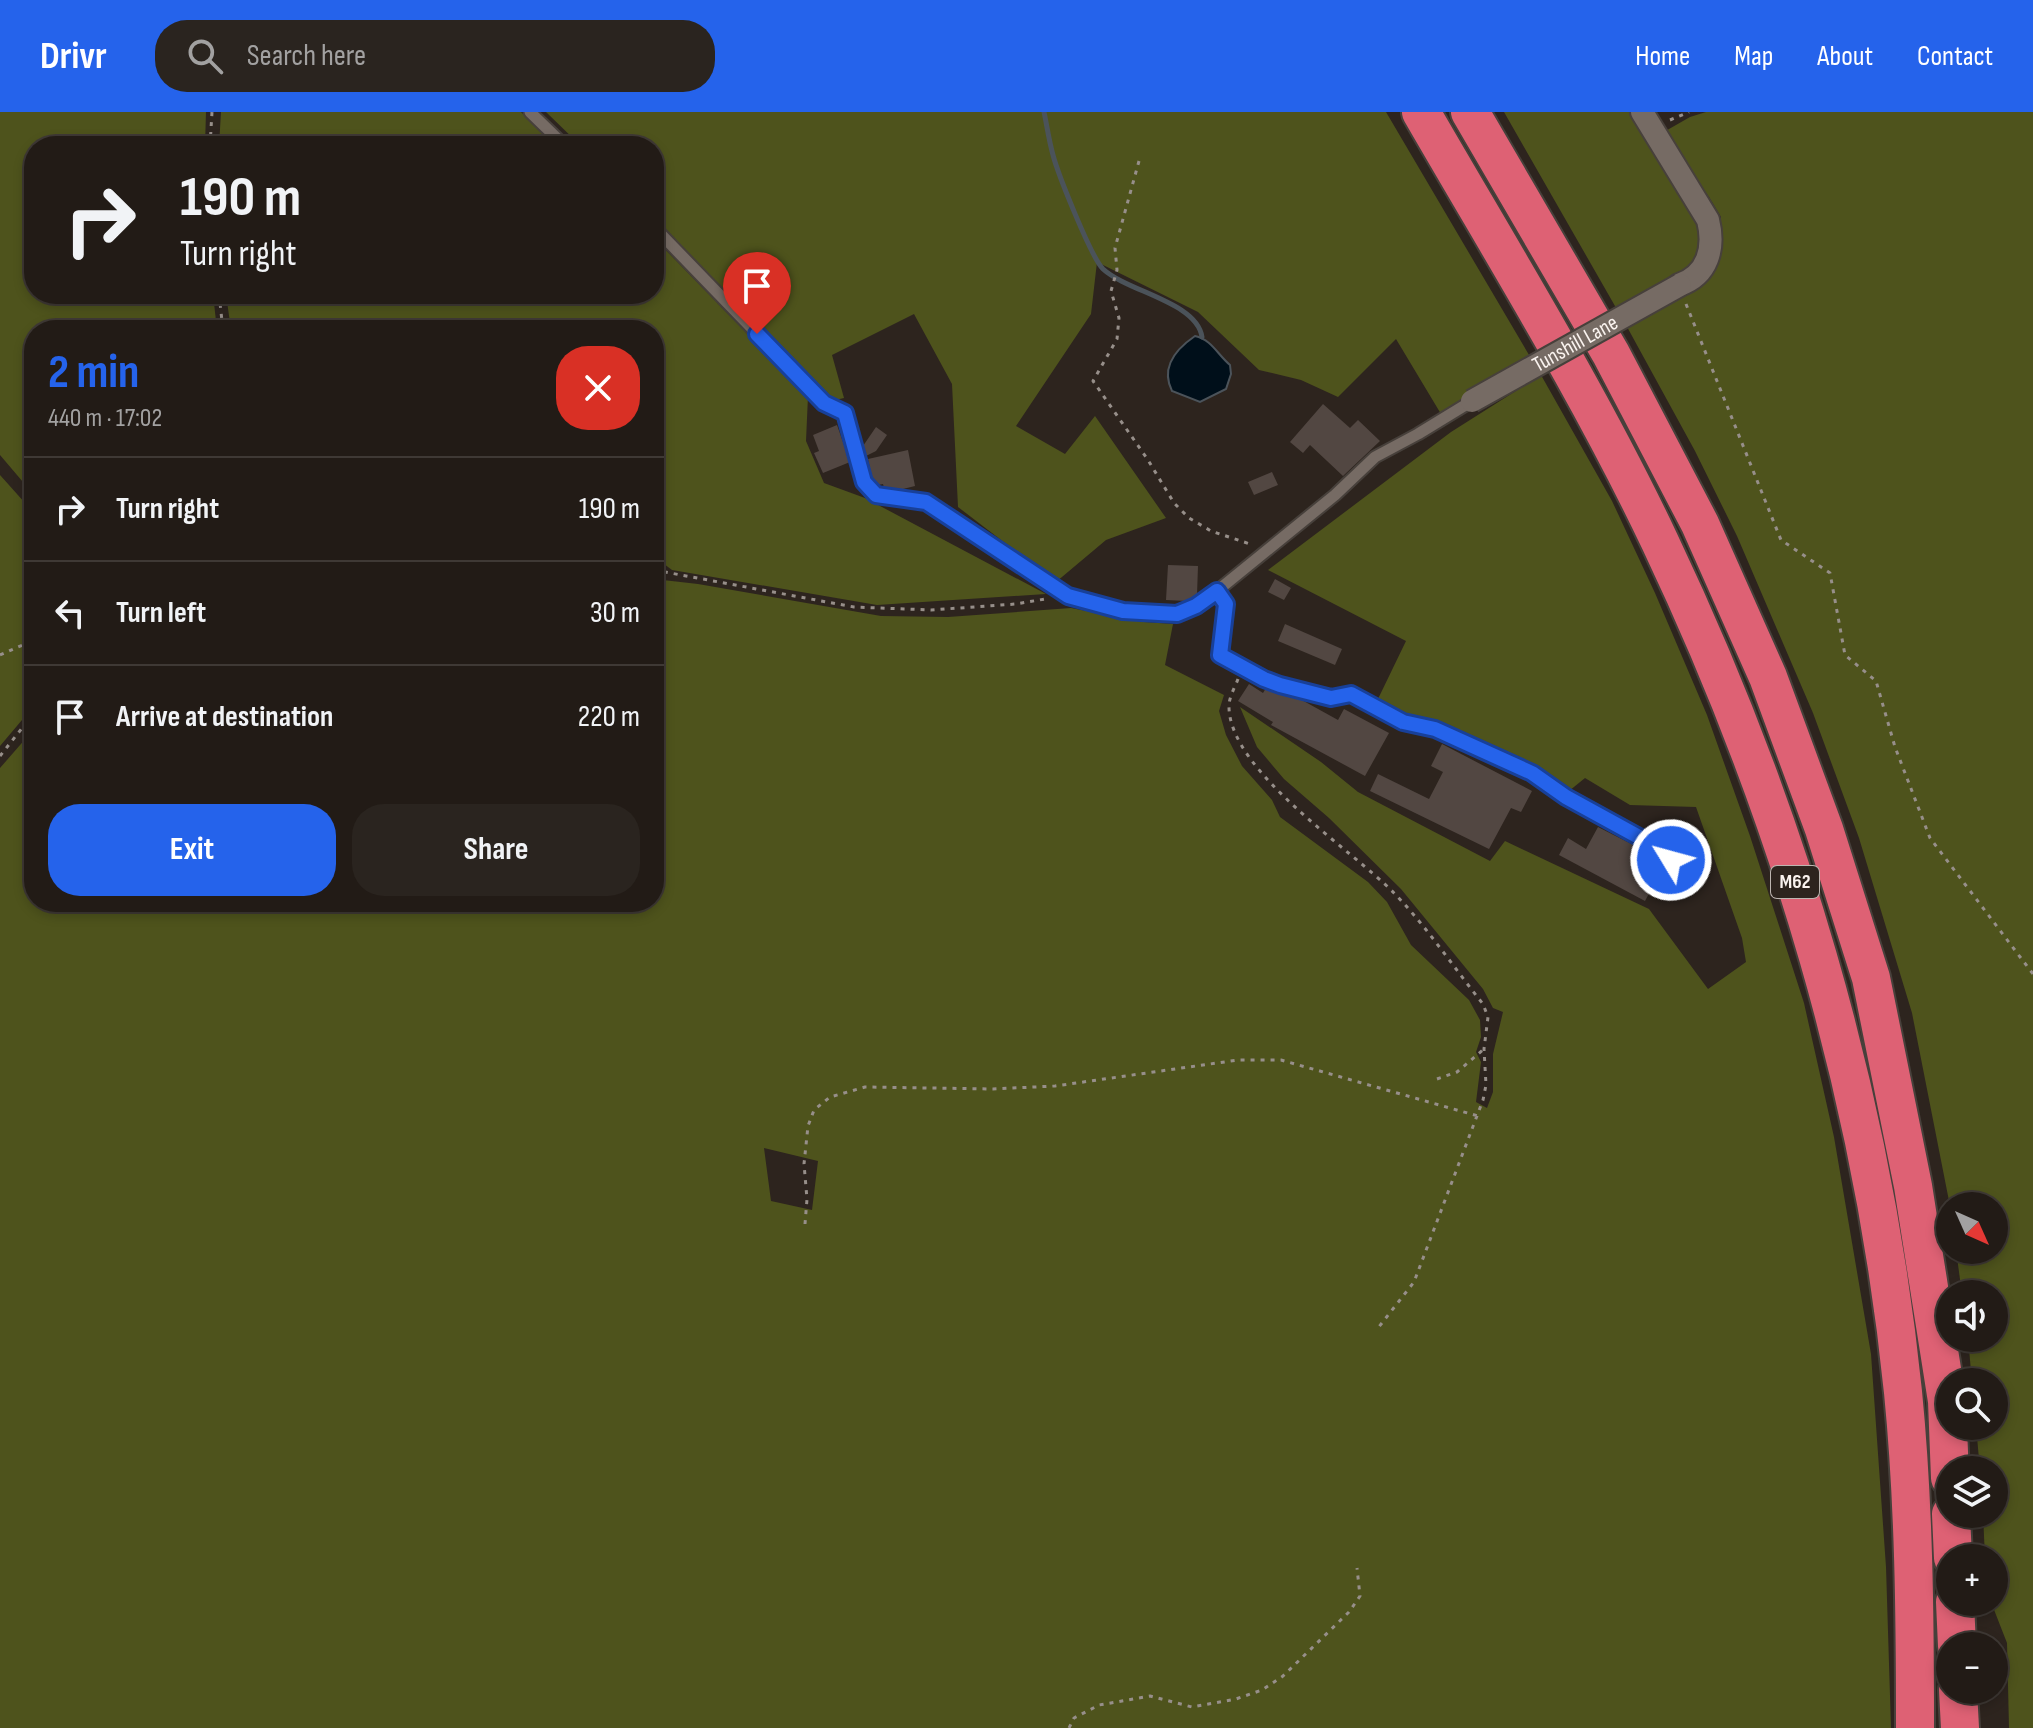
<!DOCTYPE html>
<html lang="en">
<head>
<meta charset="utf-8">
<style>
  :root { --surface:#221b16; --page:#2a241f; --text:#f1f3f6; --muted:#a2a1a1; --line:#3f3935; --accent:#2563eb }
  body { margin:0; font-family:"Sofia Sans Condensed",sans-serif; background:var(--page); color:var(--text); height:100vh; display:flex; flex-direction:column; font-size:30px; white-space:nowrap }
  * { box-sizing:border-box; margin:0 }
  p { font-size:26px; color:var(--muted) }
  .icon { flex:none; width:44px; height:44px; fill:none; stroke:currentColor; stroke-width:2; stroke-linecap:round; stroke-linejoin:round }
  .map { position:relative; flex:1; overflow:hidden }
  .panel { position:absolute; left:24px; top:208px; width:640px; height:592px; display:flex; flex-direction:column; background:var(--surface); border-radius:32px; box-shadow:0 4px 12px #0003,0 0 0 2px var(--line) }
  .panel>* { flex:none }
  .banner { position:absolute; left:24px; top:24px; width:640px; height:168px; border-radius:32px; box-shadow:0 4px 12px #0003,0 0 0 2px var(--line); background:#221b16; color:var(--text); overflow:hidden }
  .needle { width:52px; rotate:135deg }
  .tools { position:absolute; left:1936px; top:1080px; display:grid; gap:16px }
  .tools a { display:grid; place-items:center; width:72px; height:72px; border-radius:50%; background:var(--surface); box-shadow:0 4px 12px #0003,0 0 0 2px var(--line); font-size:40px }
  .pin { position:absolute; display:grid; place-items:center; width:68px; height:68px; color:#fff; margin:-82px -34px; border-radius:50% 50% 50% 0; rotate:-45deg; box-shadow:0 0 8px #0007 }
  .pin .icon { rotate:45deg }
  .me { position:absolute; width:88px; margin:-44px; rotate:307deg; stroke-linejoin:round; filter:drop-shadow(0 0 6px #0008) }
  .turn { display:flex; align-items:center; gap:28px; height:168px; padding:0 24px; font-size:36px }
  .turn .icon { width:104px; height:104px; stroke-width:2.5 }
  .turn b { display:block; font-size:56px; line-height:68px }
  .round { display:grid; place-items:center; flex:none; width:84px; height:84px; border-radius:32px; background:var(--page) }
  .headline { display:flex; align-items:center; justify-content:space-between; height:136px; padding:0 24px }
  h1 { font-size:48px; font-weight:700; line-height:60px; color:var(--accent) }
  .cta { display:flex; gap:16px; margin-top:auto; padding:16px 24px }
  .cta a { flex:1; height:92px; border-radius:32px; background:var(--accent); color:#fff; font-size:32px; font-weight:700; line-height:92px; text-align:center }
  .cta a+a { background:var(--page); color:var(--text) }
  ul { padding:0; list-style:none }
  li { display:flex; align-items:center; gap:24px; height:104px; padding:0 24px; border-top:2px solid var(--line) }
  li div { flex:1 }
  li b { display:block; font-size:30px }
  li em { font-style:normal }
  header { display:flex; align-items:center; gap:48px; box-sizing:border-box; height:112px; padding:0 40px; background:var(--accent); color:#fff }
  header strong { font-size:38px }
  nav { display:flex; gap:44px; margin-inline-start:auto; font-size:28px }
  .search { width:560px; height:72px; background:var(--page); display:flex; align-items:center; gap:20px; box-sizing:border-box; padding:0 28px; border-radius:32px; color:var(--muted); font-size:30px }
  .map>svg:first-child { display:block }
  .green { fill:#4e531c; fill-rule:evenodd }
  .water { fill:#000f1a; stroke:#4b535a; stroke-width:2 }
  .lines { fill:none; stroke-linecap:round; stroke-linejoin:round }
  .stream { stroke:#4b535a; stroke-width:5 }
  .building { fill:#524742 }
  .lane-casing { stroke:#47403b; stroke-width:15 }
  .street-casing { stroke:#47403b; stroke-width:26 }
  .highway-casing { stroke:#47403b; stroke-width:42 }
  .path { stroke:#978f8a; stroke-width:3; stroke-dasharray:4 6; stroke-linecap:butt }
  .lane { stroke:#766b64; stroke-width:11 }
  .street { stroke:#766b64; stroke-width:22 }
  .highway { stroke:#de6174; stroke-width:38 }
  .street-bridge-casing { stroke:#47403b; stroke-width:26; stroke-linecap:butt }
  .street-bridge { stroke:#766b64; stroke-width:22 }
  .route-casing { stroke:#184099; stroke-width:20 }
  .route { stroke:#2563eb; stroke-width:14 }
  .labels { text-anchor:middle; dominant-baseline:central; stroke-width:8; stroke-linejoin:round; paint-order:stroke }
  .shield { fill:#2d241e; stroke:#bcb5b0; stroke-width:2 }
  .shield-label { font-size:20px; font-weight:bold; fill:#faf3ef }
  .street-label { font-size:22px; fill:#faf3ef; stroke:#2d241e }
</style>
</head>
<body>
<header>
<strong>Drivr</strong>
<div class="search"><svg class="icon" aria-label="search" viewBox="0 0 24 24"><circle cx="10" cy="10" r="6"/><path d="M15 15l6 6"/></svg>Search here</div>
<nav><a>Home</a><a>Map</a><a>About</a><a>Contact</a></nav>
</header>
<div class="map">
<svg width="2033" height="1616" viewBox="0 0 2033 1616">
  <rect width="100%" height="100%" fill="#2d241e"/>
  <path class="green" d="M0 0H206L205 34H34V182H213L217 218H34V383L0 343Z
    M221 0H521L555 34H219Z
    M546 0H1386L1532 248 1441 302 1396 227 1338 285 1301 268 1259 258 1198 200 1097 150 1091 202 1016 314 1065 342 1095 304 1166 406 1106 428 1056 470 958 395 952 272 914 202 832 243 844 286 831 289 654 105V34H581Z
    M1504 0H1633L1703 107 1699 150 1619 201Z
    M1706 0H2033V1616H2009L2007 1531 1991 1490H1994V1446H1985L1983 1402H1994V1358H1980L1976 1314H1994V1270H1972L1968 1226H1994V1182H1962L1956 1138H1994V1094H1950L1912 901 1859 726 1813 601 1737 424 1695 339 1626 213 1721 138V105L1709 85 1662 21 1690 5Z
    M654 126 808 284 806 329 824 371 865 386 1046 482 877 493 672 458 664 452H654V218H231L226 182H654Z
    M1541 263 1612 389 1655 481 1707 603 1750 724 1804 891 1834 1025 1871 1242 1886 1455 1891 1616H0V656L34 617V790H654V467L698 472 881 504 948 505 1071 496 1144 510 1173 512 1165 553 1224 583 1219 599 1226 623 1242 654 1272 688 1280 705 1368 770 1387 790 1411 833 1469 888 1480 908 1481 925 1476 940 1481 950 1476 990 1487 996 1493 980V942L1503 900 1493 896 1483 877 1401 777 1329 706 1284 667 1257 635 1240 595 1321 650 1358 680 1490 749 1505 729 1649 797 1708 877 1746 850 1742 826 1696 695 1630 693 1585 666 1569 679C1535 658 1500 638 1464 623 1435 611 1405 603 1377 589L1406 529 1268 458 1451 320ZM764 1036 818 1049 812 1098 771 1089Z
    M0 363 34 401V592L23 597 22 608 0 634Z"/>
  <path class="water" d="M1195 224C1212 228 1217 242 1230 253L1231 262 1226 277 1200 290 1172 279C1160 255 1176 237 1195 224Z"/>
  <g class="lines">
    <path class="stream" d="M1044 0C1047 14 1049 29 1053 43 1058 62 1091 145 1103 157 1128 180 1197 190 1202 225"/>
  </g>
  <path class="building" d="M1323 292 1350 316 1358 308 1380 329 1343 364 1310 333 1303 341 1290 330Z
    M837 313 850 350 823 361 814 341 819 339 813 323Z
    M876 315 887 323 876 339 866 344 863 334Z
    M908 338 915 374 899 378 884 376 883 372 878 373 872 366 868 347Z
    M1272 360 1278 373 1254 383 1248 370Z
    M1168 453 1198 454 1197 483 1187 489 1166 488Z
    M1275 467 1291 476 1284 488 1268 480Z
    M1285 512 1342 537 1335 553 1278 529Z
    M1249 572 1263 581 1266 576 1300 587 1338 608 1344 597 1389 621 1365 664 1271 613 1273 610 1238 589Z
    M1442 632 1532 679 1521 700 1511 696 1489 737 1370 679 1378 662 1429 687 1443 660 1431 654Z
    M1598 715 1653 743 1642 765 1654 772 1645 789 1559 743 1568 726 1586 737Z"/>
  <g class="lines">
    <g class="lane-casing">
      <path id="lane" d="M530 0 565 34
        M654 115 824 291 845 301 864 370 876 383 926 390 1068 484 1123 499 1177 502 1196 494 1217 479 1335 383 1375 345 1418 322 1472 289
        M1217 479 1226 492 1220 543 1280 573 1331 586 1351 582 1403 610 1435 617 1532 661 1566 685 1659 736 1671 748"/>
    </g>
    <g class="street-casing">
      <path id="street" d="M1642 0 1708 108C1715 136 1708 163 1679 173"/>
    </g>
    <g class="highway-casing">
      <path id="highway" d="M1421 0C1503 142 1590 282 1660 430 1787 697 1873 985 1903 1280 1914 1391 1915 1504 1915 1616
        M1470 0 1611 242 1700 412 1768 565 1824 717 1871 866 1913 1074 1947 1289 1950 1366
        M1951 1402 1953 1446
        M1955 1490 1957 1534
        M1958 1578 1960 1616"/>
    </g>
    <path class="path" d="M1670 8 1689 0
      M210 34 212 0
      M1139 49 1115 136 1117 158 1111 179 1119 206 1117 227 1093 269 1148 348 1174 391 1189 406 1211 419 1253 433
      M219 182 223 218
      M1686 192 1781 428 1830 461 1845 543 1876 569 1895 635 1930 726 2033 862
      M654 458 854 495 931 498 1016 492 1045 487
      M0 543 34 528
      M1238 567C1235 575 1228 587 1229 596 1231 660 1351 737 1394 781 1427 815 1454 856 1483 892L1488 905 1484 937 1486 973 1483 988 1414 1170 1378 1216
      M0 644 34 601
      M1437 967 1457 960 1484 937
      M805 1112 807 1087 804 1052 808 1014 814 998 830 985 865 975 993 977 1055 974 1238 948H1281L1478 1004
      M1069 1616 1074 1606 1099 1593 1150 1584 1192 1595 1236 1587 1262 1578 1283 1564 1349 1500 1360 1484 1357 1456"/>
    <use href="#lane" class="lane"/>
    <use href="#street" class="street"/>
    <use href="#highway" class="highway"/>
    <g class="street-bridge-casing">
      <g id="street-bridge">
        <path id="s1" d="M1472 289 1680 173"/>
      </g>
    </g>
    <use href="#street-bridge" class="street-bridge"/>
  </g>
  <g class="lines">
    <g class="route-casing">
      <path id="route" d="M757 222 824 291 845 301 864 370 876 383 926 390 1068 484 1123 499 1177 502 1196 494 1217 479 1226 492 1220 543 1264 567 1280 573 1331 586 1351 582 1403 610 1435 617 1532 661 1566 685 1659 736 1671 748"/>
    </g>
    <use href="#route" class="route"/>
  </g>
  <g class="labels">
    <rect class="shield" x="1771" y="754" width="48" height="32" rx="6"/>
    <g class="shield-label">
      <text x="1795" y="770">M62</text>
    </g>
    <g class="street-label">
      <text stroke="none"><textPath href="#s1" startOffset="118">Tunshill Lane</textPath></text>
    </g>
  </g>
</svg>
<div class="tools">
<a><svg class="needle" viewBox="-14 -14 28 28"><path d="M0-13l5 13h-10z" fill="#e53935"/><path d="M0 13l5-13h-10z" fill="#a2a1a1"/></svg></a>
<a><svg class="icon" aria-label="sound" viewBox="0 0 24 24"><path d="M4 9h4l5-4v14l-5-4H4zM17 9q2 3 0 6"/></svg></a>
<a><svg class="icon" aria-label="search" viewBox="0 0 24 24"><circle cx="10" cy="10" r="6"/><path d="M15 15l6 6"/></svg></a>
<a><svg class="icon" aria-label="layers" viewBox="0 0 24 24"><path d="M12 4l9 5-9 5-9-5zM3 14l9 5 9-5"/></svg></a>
<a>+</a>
<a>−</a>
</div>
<div class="pin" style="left:757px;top:222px;background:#d93025"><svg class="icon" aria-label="arrive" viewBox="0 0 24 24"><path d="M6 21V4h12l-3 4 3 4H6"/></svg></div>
<svg class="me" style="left:1671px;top:748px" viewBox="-20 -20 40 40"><circle r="17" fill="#2563eb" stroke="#fff" stroke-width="3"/><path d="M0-11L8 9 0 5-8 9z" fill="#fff"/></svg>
<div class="banner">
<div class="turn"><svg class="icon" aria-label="right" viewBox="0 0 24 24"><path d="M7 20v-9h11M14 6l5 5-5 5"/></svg><div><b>190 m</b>Turn right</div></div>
</div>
<section class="panel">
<div class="headline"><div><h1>2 min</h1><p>440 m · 17:02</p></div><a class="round" style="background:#d93025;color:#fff"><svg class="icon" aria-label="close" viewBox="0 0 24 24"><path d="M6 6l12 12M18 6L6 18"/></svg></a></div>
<ul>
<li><svg class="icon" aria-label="right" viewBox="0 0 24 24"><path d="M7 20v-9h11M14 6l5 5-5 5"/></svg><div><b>Turn right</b></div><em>190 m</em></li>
<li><svg class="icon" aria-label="left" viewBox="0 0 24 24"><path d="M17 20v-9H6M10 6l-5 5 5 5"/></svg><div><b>Turn left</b></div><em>30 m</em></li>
<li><svg class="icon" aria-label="arrive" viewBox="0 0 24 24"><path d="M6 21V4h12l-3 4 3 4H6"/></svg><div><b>Arrive at destination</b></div><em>220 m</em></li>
</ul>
<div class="cta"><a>Exit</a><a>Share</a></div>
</section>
</div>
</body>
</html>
